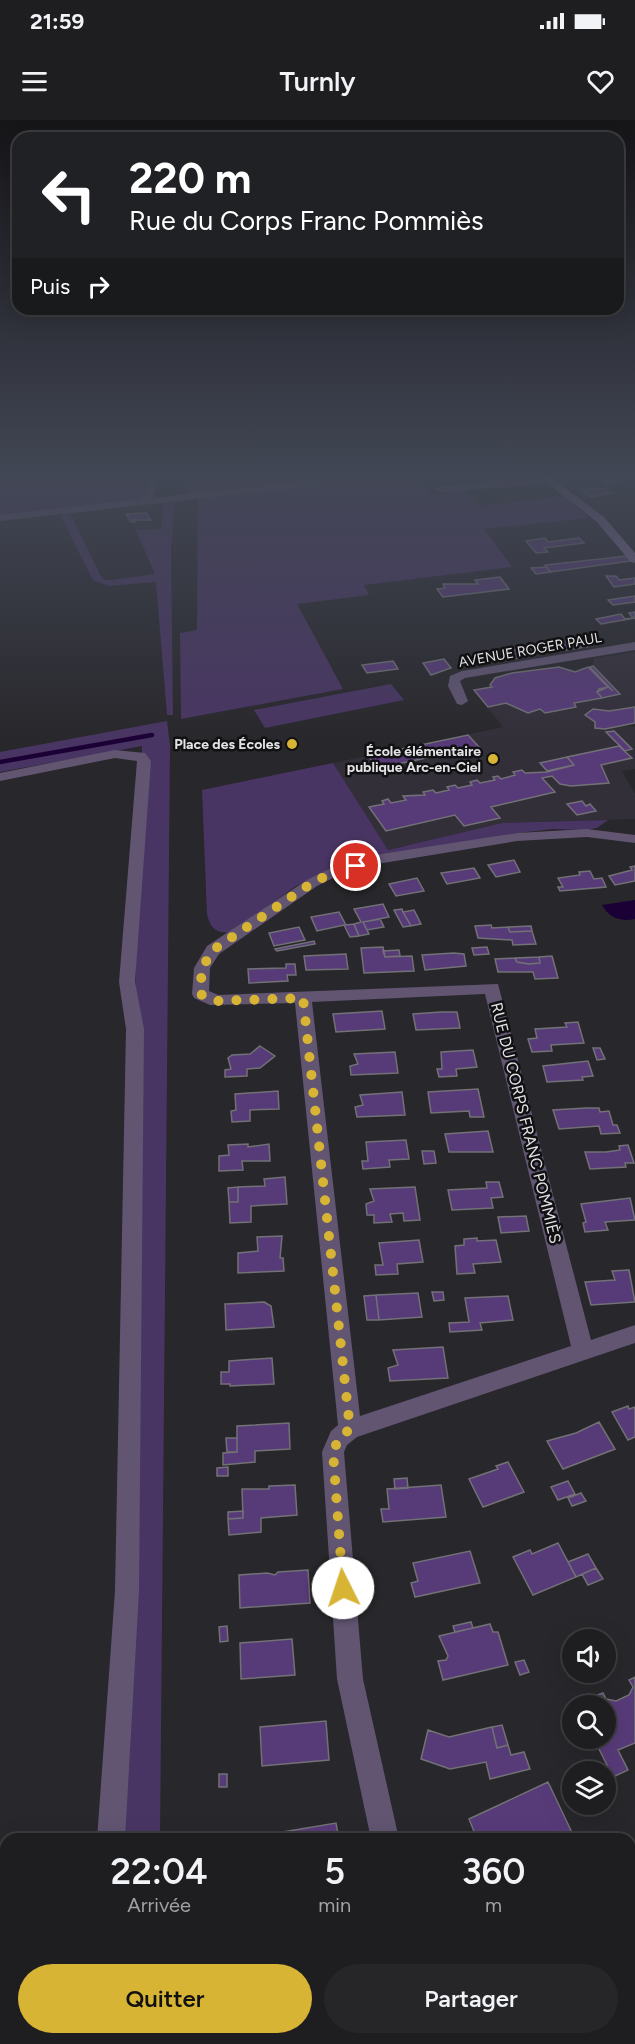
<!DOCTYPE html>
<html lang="fr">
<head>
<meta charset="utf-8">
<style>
  :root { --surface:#1e1d20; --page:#262629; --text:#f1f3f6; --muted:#a1a2a5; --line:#3c3b3e; --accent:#d7b434 }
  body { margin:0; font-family:Figtree,sans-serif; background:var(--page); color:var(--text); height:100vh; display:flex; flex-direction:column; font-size:22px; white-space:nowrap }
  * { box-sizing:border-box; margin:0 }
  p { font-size:20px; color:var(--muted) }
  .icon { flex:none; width:33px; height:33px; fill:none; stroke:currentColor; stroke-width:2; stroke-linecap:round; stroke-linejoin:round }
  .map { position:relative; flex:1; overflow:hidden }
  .panel { position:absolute; left:0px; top:1713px; width:636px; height:212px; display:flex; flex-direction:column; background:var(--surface); border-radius:18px 18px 0 0; box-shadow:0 6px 24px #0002,0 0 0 2px var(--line) }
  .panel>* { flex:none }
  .banner { position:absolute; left:12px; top:12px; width:612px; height:183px; border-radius:18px; box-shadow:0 6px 24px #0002,0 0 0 2px var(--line); background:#202124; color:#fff; overflow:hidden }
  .fabs { position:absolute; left:562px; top:1509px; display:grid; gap:12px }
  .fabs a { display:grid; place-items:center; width:54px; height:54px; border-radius:50%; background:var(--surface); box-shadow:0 6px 24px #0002,0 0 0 2px var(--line); font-size:30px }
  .pin { position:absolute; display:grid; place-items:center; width:51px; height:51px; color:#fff; margin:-26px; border:3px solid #fff; border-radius:50%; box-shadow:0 2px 6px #0007 }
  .me { position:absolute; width:66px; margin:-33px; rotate:356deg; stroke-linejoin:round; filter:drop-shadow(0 0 4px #0008) }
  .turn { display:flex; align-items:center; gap:21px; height:126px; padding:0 18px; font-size:27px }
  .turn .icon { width:78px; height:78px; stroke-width:2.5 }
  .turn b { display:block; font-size:42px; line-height:51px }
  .then { display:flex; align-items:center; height:57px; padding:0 18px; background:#0003; gap:12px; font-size:22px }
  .eta { display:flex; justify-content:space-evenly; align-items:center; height:102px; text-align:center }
  .eta b { font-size:36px; font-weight:600; line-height:42px }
  .button { display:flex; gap:12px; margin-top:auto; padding:12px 18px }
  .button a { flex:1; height:69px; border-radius:36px; background:var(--accent); color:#111; font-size:24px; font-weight:600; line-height:69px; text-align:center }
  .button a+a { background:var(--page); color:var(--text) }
  .status { display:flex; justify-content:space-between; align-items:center; height:42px; padding:0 30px; background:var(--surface); direction:ltr }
  .status svg { height:16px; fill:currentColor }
  header { display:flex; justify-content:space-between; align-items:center; height:78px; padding:0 18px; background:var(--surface); font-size:27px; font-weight:600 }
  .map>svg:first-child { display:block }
  .built { fill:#332f39 }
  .green { fill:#493563 }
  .water { fill:#1b0035 }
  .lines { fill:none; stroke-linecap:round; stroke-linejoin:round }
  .stream { stroke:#1b0035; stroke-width:4.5 }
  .building { fill:#573b79; stroke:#727175; stroke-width:1.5 }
  .street { fill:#615572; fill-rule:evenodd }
  .secondary { fill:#816e9b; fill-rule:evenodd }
  .route { stroke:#d7b434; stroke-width:10; stroke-dasharray:0 18 }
  .poi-dot { fill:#d7b434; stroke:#111012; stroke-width:2 }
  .labels { text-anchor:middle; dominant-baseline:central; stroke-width:5; stroke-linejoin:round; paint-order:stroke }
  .far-street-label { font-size:14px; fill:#e3e2e5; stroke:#111012 }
  .far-poi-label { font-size:14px; font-weight:bold; fill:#e3e2e5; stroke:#111012; text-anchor:end }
  .street-label { font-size:16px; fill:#e3e2e5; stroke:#111012 }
</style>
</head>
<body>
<div class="status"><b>21:59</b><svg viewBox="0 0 49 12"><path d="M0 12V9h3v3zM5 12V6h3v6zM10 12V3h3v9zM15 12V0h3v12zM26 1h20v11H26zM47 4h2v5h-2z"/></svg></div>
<header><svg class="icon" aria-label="menu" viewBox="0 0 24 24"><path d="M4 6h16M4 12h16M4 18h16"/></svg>Turnly<svg class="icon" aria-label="heart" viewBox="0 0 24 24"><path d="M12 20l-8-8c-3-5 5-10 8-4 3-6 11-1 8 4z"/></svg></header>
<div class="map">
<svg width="635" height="1924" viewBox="0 0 635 1924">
  <rect width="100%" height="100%" fill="#28272b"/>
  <path class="built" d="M635 532V603L621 606 635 607V649L622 651 635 674V699L502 703 388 730 333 643 503 607 474 570 491 567 495 558 512 553 559 547 573 550 593 546 594 538Z"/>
  <path class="green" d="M0 356H150L149 373 140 379 0 396Z
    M184 356H379L384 363 418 360 431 375 466 371 480 386 567 376 588 398 484 409 512 447 364 465 369 475 297 484 343 569 181 599 180 513 197 510 198 376H185Z
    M175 382 171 429 173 595H167L156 462 109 466 93 460 60 395 70 393 100 455 105 460H112L155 454 136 410 161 409 163 383Z
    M391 564 404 580 265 608 254 590Z
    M167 601 170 626 160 1719H105L119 1457 142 626 0 652V632Z
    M333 643 388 730 502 703 608 700 597 708 586 710 553 709 510 714 340 745 296 766 231 812C216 814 210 808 207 794L202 670Z"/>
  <path class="water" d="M635 780V799C621 802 609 798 602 785Z"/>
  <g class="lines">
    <path class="stream" d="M0 642 152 615"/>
  </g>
  <path class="building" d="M395 356H425L426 357 391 361 388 357Z
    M526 356H533L545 363 478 368 473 364 529 358Z
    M601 356H616L621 360H617L620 362 606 364 602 361 606 360Z
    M473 364 478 368 439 372 435 368Z
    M607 368 613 373 590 377 582 370Z
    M146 393 151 400H134L135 402H131L126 394Z
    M545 418 548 422 579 418 584 423 544 428 548 432 536 433 526 421Z
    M627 436 631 441 550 452 545 445Z
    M546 447 551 452 536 454 531 448Z
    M606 456H616L619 460 635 458V464L614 467Z
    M500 457 509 469 443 477 437 469 445 468 443 464H478L475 460Z
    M635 476V482L613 485 608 480Z
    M635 492V498L601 504 596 499 621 494 625 499 633 498 629 493Z
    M584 518 591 526 566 530 560 522Z
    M519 529 525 537 499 541 492 533Z
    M444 539 451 548 431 555 423 543Z
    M393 541 398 549 367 553 362 545Z
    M593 546 620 574 602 578 597 572 599 569 608 567 613 571 590 547Z
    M559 547 575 552 588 547 608 567 597 572 602 578 574 583 576 587 545 593 540 589 528 593 506 583 488 587 474 570 492 567 490 565 495 558 512 553Z
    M635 587V603L605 609 595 608V602L585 595 593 589 609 591Z
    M614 611 632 629 625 631 606 612Z
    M468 615 479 627 378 648 368 636Z
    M619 626 632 638 601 645 609 663 571 666 560 664 552 656 542 658 555 672 491 687 500 698 464 706 455 695 386 711 369 687 384 684 382 681 388 679 391 683 406 680 403 676 425 675 423 672 433 670 436 673 449 670 447 667 455 665 458 668 472 665 470 662 477 660 480 663 495 660 493 657 498 656 501 659 515 655 513 652 522 650 525 653 547 652 574 645 567 637Z
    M567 637 574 645 547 651 540 643Z
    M582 681 586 686 590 684 596 691 577 695 567 684Z
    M514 740 520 752 496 757 488 745Z
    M635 746V761L615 765 609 756 632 750 630 747Z
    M474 748 480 758 447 764 441 753Z
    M590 751 594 759 602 758 606 767 560 771 558 767H563L558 758 580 755 579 752Z
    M417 758 424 771 396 776 389 764Z
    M383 784 389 797 363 802 369 814 359 816 354 804 361 802 354 789Z
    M402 789 403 792 411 806 403 807 394 790Z
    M414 790 421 804 411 806 403 792Z
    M339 792 346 805 354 804 359 816 350 817 344 805 317 811 311 797Z
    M380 799 384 807 367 810 363 802Z
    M491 805 492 808 508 807 510 812 532 811 536 824 513 825 512 820 478 818 475 806Z
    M531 806 532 811 510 812 508 807Z
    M299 807 305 820 274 826 269 813Z
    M314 821 315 824 277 831 275 829Z
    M383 827 385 837 412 836 414 851 364 853 361 828Z
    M487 827 489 834 474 835 472 828Z
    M399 830 400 836 385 837 383 831Z
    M454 833 464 834 466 846 425 850 422 835Z
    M346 834 348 849 306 850 304 836Z
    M552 836 558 858 535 859 533 852H498L495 839 515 838 517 842 529 844 540 843 539 837Z
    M539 837 540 843 529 844 517 842 515 838Z
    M286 844H295L296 855H287L288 861 249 863 248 849 286 848Z
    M382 891 385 909 336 912 333 894Z
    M441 892H457L460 908 416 910 413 894Z
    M578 902 584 923 551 925 552 931 532 932 528 919 537 918 535 909 567 907 565 903Z
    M260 926 275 936 260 948 247 949V956L225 957V950L231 949 228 938 232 935 250 934Z
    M593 928H600L605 939 597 940Z
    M473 930 477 947 456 949 457 956 439 957 437 949H442L441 932Z
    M395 932 398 953 351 955 350 946 358 944 354 934Z
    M588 941 593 956 582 957 583 960 547 962 543 946Z
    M478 969 484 997H470L469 991 431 993 428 972Z
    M278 971 279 989 250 990V1001L232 1002 231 991 236 990 235 974Z
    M402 972 405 995 357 997 355 987 363 985 360 975Z
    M586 988H599L600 992 609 991 613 1005H617L620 1013 601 1014 599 1006 559 1009 553 990Z
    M488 1011 493 1032H449L445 1014Z
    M406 1020 409 1039 389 1040 390 1047 363 1049 362 1041H368L366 1022Z
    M248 1024V1027L269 1024 270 1041H242L243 1050 219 1051V1036L229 1035 228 1025Z
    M628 1025 634 1043H625L626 1047 590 1049 585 1032H606L620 1030 619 1026Z
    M422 1031H434L436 1043 424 1044Z
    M285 1057 287 1084 251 1086V1102L230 1103 229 1082H238V1067L265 1066 264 1059Z
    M486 1062H499L503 1077 491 1078 493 1088 452 1090 448 1070 487 1068Z
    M238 1067V1082H229L228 1068Z
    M415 1067 420 1100 404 1101 403 1093 390 1094 392 1102 374 1103V1095H367L366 1084 374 1081 370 1069Z
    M630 1078 635 1100 605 1102 608 1110 585 1112 583 1103 586 1102 581 1084Z
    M526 1096 529 1111 501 1113 498 1097Z
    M282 1116 280 1138H283L284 1151 238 1153V1133L258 1131 257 1117Z
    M477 1118V1121L496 1120 501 1142 473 1144 475 1153 457 1154 455 1126 464 1125V1119Z
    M419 1120 423 1142 397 1144 398 1154 376 1155 375 1145H383L379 1123Z
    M629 1150 635 1182 591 1185 585 1162 615 1160 612 1151Z
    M432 1172H443L444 1180 434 1181Z
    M418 1173 422 1197 379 1200 376 1175Z
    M376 1175 379 1200H367L364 1176Z
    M508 1176 513 1200 480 1203 482 1210 450 1212 449 1203 469 1202 465 1178Z
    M264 1182 271 1186 274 1207 226 1210 225 1184Z
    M443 1227 448 1258 390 1261 388 1248 398 1245 393 1230Z
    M272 1238 274 1264 230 1266V1264H221V1252H229V1241Z
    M628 1286 629 1289 635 1287V1317L628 1320 612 1292Z
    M599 1302 615 1329 563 1349 547 1321 576 1313Z
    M289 1303 290 1329 255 1331V1342L223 1345V1333L237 1332V1306Z
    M226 1318H237V1332H227Z
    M508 1342 524 1372 483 1387 469 1359 498 1349 496 1346Z
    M228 1347V1356H217V1348Z
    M407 1358 408 1368 395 1369 394 1359Z
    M568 1361 575 1374 558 1380 551 1367Z
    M295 1365 297 1395 261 1398V1412L229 1415 228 1399 243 1398 242 1369H269V1366Z
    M441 1365 446 1397 383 1402 381 1389H389L387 1369Z
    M581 1373 586 1381 572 1386 568 1378Z
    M243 1391V1398L228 1399V1392Z
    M558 1423 576 1457 533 1475 513 1437 530 1430 532 1434Z
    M470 1431 480 1463 415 1477 411 1463 418 1461 413 1443Z
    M588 1434 596 1448 576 1457 568 1442Z
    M596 1448 603 1459 588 1465 582 1454Z
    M308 1450 310 1483 240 1488 239 1455 267 1453 275 1455 278 1452Z
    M471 1502 473 1508 455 1512 453 1506Z
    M490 1504 493 1512H498L508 1545 443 1560 438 1541 446 1540 448 1536 439 1516Z
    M227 1506 228 1521 220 1522 219 1507Z
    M292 1519 295 1555 241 1559 240 1523Z
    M524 1540 529 1552 520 1555 515 1542Z
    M635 1557V1623L618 1630 628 1650 613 1657 594 1619 606 1618V1586H592V1577L603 1573 606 1579 616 1581 629 1575 633 1567 629 1560Z
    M326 1601 329 1640 262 1646 260 1607Z
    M502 1605 508 1625 497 1628 492 1607Z
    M492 1607 497 1628 508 1625 511 1635 524 1632 530 1649 490 1659 486 1642 450 1649 421 1639 428 1610 449 1617Z
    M219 1654H227V1667H219Z
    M548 1662 575 1719H549L548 1716 542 1719H477L469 1699Z
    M336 1703 339 1719H277V1713Z
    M635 1836V1859L630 1863V1839Z
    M536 1918H595L588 1924H539Z"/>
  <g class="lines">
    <path class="street" d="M150 356H160L153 378 349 356H380L375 359 0 401V395L140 379 146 373Z
      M635 522V530L465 558 460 561 468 581 462 585 457 584 448 566 450 556 462 551Z
      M115 630 145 633 151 641 135 862 144 909 139 1471 125 1719H97L115 1471 126 909 119 862 137 641 115 638 0 661V653Z
      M587 709 635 715V723L587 717 517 721 377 744 341 754 317 766 219 834 210 848 209 871 218 875 498 864 591 1220 635 1205V1223L357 1317 347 1325 344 1332 363 1559 399 1719H371L337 1559 322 1332 331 1311 338 1305 295 883 210 885 194 878 192 874 194 848 207 826 307 760 331 748 375 735 517 713ZM485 874 571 1226 360 1296 312 882Z
      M27 1918H58L56 1924H25Z"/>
    <path class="secondary" d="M538 356H549L604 397 635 433V443L631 442 596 401Z
      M635 1729V1758L630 1760V1731Z
      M350 1918H385L383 1924H348Z"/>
  </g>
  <linearGradient id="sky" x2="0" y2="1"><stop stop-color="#161518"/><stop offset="0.57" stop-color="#424755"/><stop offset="1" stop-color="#424755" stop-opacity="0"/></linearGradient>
  <rect width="635" height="625" fill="url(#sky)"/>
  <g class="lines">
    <path class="route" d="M343 1468 333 1332 339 1318 350 1309 303 878 216 881 200 874 202 848 213 830 312 763 336 751 356 746"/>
  </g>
  <g class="poi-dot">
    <circle cx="292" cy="624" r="6"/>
    <circle cx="493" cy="639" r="6"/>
  </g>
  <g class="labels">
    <g class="far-street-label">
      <text transform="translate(530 530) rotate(-10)">AVENUE ROGER PAUL</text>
    </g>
    <g class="far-poi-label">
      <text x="280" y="624">Place des Écoles</text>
      <text x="481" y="631">École élémentaire<tspan x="481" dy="16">publique Arc-en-Ciel</tspan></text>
    </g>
    <g class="street-label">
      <text transform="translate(526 1003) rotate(76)">RUE DU CORPS FRANC POMMIÈS</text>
    </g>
  </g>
</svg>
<div class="fabs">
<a><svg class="icon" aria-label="sound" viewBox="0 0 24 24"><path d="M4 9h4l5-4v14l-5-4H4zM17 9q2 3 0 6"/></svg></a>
<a><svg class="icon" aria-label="search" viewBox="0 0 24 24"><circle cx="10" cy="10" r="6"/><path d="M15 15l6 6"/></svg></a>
<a><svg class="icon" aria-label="layers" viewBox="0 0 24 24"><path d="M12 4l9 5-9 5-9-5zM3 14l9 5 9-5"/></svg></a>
</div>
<div class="pin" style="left:356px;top:746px;background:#d93025"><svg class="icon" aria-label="arrive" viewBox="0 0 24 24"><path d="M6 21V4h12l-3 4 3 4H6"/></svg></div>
<svg class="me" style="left:343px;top:1468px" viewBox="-20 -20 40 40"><circle r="19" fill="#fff"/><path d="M0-13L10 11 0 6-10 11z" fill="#d7b434"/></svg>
<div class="banner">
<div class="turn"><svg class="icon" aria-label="left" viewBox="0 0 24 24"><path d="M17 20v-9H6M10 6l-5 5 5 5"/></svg><div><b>220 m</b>Rue du Corps Franc Pommiès</div></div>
<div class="then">Puis<svg class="icon" aria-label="right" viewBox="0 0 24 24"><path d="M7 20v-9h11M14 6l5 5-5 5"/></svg></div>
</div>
<section class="panel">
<div class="eta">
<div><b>22:04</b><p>Arrivée</p></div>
<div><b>5</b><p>min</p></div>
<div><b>360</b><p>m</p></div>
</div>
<div class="button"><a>Quitter</a><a>Partager</a></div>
</section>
</div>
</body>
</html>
